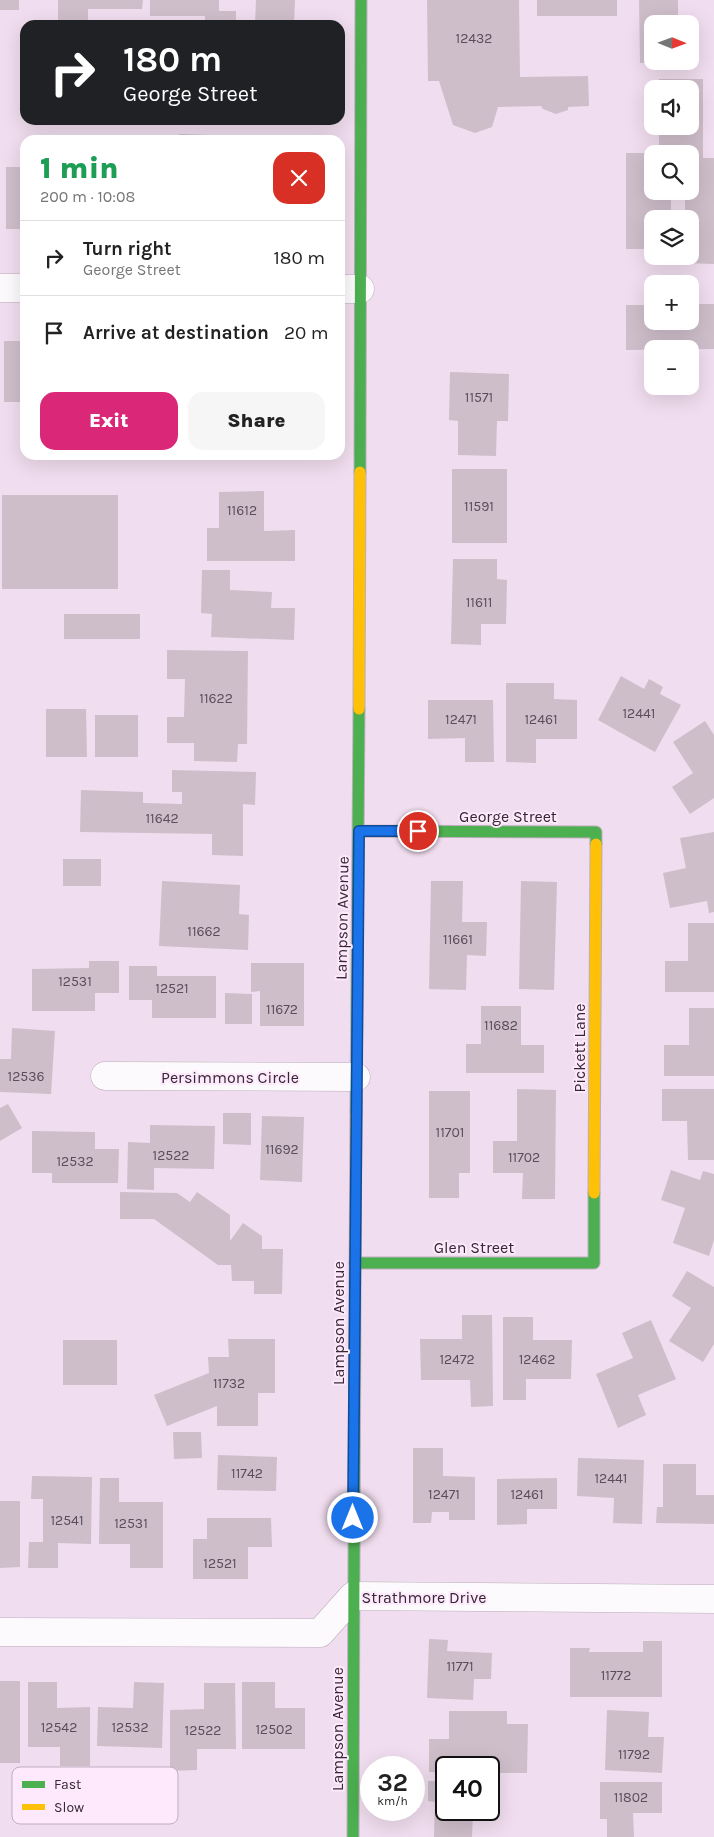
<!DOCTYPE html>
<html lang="en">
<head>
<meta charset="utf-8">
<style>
  :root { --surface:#fff; --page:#f6f6f6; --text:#222; --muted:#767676; --line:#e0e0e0; --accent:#db2777 }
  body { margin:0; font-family:Karla,sans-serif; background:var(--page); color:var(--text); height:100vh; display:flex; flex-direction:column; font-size:19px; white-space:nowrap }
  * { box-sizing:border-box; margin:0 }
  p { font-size:16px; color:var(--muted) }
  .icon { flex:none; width:28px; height:28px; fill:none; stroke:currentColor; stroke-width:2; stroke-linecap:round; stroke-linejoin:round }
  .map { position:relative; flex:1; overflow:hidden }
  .panel { position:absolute; left:20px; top:135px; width:325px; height:325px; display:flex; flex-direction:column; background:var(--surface); border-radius:15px; box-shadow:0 5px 20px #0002 }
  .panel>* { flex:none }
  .banner { position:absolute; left:20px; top:20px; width:325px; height:105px; border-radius:15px; box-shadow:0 5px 20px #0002; background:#202124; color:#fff; overflow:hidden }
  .needle { width:32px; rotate:91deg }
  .controls { position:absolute; left:644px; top:15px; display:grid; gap:10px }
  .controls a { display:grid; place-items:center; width:55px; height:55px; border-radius:10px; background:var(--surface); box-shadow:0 5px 20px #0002; font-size:25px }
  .speed { position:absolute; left:360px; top:1756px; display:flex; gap:10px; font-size:25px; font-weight:700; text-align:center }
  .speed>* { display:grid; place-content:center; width:65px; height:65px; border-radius:50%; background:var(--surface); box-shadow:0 5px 20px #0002; line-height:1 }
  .speed small { font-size:12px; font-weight:400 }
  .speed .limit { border:2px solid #111; border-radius:8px; background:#fff; color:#111 }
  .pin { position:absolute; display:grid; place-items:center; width:42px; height:42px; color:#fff; margin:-21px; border:2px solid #fff; border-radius:50%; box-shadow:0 1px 5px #0007 }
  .me { position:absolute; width:55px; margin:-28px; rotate:0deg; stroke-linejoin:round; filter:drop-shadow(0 0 4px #0008) }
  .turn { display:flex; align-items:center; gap:18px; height:105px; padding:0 20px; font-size:22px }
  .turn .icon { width:65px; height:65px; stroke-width:2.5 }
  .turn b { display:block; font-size:35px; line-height:42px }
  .round { display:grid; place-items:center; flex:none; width:52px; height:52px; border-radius:15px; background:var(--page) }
  .summary { display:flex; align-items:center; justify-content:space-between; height:85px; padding:0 20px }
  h1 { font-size:30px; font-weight:800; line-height:38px; color:#1e9e55 }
  .action { display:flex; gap:10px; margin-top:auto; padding:10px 20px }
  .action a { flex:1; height:58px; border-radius:15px; background:var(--accent); color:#fff; font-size:20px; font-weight:800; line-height:58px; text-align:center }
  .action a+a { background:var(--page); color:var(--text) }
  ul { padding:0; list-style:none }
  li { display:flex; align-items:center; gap:15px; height:75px; padding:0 20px; border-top:1px solid var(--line) }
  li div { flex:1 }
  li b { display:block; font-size:19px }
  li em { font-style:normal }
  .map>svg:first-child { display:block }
  .building { fill:#cebeca }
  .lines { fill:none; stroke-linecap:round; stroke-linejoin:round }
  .street-casing { stroke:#bcaebc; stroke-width:29 }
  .fast-casing { stroke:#bcaebc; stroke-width:13 }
  .slow-casing { stroke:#bcaebc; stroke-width:13 }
  .street { stroke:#fdfafd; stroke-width:28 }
  .fast { stroke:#4caf50; stroke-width:11 }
  .slow { stroke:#ffc107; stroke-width:11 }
  .route-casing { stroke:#114b97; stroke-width:12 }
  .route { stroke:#1a73e8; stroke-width:9 }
  .labels { text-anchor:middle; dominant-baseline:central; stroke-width:4; stroke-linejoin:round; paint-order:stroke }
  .number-label { font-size:14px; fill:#5b4e5a }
  .street-label { font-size:16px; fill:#352834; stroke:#fde8fc }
  .key { fill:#fde8fc; stroke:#c1aec0; stroke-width:1 }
  .key-label { font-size:14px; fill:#352834 }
</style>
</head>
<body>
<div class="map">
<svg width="714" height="1837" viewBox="0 0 714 1837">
  <rect width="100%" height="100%" fill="#f0ddef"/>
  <path class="building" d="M0 0H19V10H0Z
    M58 0H143L142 9H88V25H58Z
    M150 0H219V11H236V25H205V16H150Z
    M256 0H295L294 25H255Z
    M427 0H519L520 77 588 76 589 106 568 107V110L556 114 543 109 541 106 498 107 492 127 475 133 453 125 439 81H428Z
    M537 0H617V16H537Z
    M639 0H678V24H652V63H640Z
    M659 79H703V158H714V264L685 263V256H690V219H685V191H690V162H699V158H690V154H659V126H690V89H659Z
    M179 134 241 136V140H179Z
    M626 153H652V191H671V219H652V249H626Z
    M6 167H25V229H6Z
    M690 304H714V349L626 350V305H652V321H690Z
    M4 341H25V402H4Z
    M450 372 509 374 508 421H497L496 456 458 455V421L449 420Z
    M452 469H507V543H452Z
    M264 491V531L295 530V561H207V528H219V492Z
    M2 495H118V589H2Z
    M453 559H497V579L507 580 506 624H481V645L451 644Z
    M202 570H230V590L272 592 271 608H295L294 640 211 637 212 614 201 613Z
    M64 614H140V639H64Z
    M167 650 248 651 247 744H238L237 762 194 761V743H167V717H184L185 679H167Z
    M621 676 644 689 649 679 663 687 660 694 681 705 655 752 598 720Z
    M506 683H554V699L577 700V739H536V763L506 762Z
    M428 700H493L494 762H465V738L428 739Z
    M46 709H86L87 757H46Z
    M95 715H138V757H95Z
    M705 721 714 735V798L690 814 672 787 693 773 673 742Z
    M172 770 256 772 255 805 243 804V856L212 855V834L80 832 81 790 143 792V803L182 804V792H172Z
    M714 832V912L709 913 707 901 670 908 663 873 686 868 680 838Z
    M63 859H101V886H63Z
    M162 881 240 885 239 914 249 915 248 950 159 946Z
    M431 881H463L462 922H487L486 956 467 955 466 990 429 989Z
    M521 881 557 882 554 990 519 989Z
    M688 923H714V992H665V961H688Z
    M89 961H119V993H95V1011H32V969L89 968Z
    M251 963H304V1026H260V991L251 992Z
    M129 966H157V976H216V1018H152V1000H129Z
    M225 993 252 994V1024H225Z
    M481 1006H521V1045H544V1073H466V1044H481Z
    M689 1008H714V1076H664V1045H689Z
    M12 1028 55 1031 51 1094 0 1092V1059H11Z
    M517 1089 556 1090 555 1199H522L523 1173H493V1141H517Z
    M662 1089H714V1160H688L687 1121H662Z
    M429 1091H470V1173H459V1198H429Z
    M8 1104 22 1128 0 1141V1108Z
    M223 1113H251V1145L223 1144Z
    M262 1116 304 1117 302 1182 260 1180Z
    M150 1125 215 1126 214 1169 154 1168V1190L127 1189 128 1142 150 1143Z
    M32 1131 95 1132V1149H119L118 1183H52V1173H32Z
    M671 1170 700 1180 703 1171 714 1174V1240L709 1256 673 1243 685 1208 661 1200Z
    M120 1192 177 1193 190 1202 197 1192 230 1215V1241L243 1223 262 1236V1249H283L282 1294H254V1281H232L231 1265H218L154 1219H120Z
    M687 1271 714 1287V1344L703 1362 669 1341 691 1308 672 1296Z
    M462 1315H492L493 1406 471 1407 470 1380H421L420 1339H462Z
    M503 1317H533V1340H572L571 1379H526V1400H503Z
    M651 1320 676 1379 638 1395 646 1415 618 1428 596 1374 633 1358 622 1333Z
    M228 1339H275V1393H258V1426H217V1406L167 1426 154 1395 209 1373 208 1357H229Z
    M63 1340H117V1385H63Z
    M173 1432H201L202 1458 174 1459Z
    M413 1448H443V1476L475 1477V1520H449V1512H432L431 1523H413Z
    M218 1455 277 1457 276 1491 217 1490Z
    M578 1458 644 1460 642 1524 613 1523 614 1498 577 1496Z
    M663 1464H696V1495H714V1524L656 1523 657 1507H663Z
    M32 1476 92 1477 91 1544 58 1543V1568H28L29 1542H43V1499H31Z
    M100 1478H119V1502H163V1568H130V1544H99Z
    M557 1478V1509H527V1524L497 1525V1479Z
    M0 1501H20V1567L0 1568Z
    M207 1518H271L272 1547H248V1579H193V1539H207Z
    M429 1639 448 1640 447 1651 492 1653 491 1679H474L473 1700 427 1698Z
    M643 1641H662V1697H570V1648H590L589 1652H643Z
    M0 1681H20V1763H0Z
    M28 1682H57V1708L90 1707V1766H60V1747H28Z
    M134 1682 164 1683 162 1748 97 1746 98 1707 133 1708Z
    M242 1682H275V1708H305V1749H242Z
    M204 1683H235L236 1749H197V1770L170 1771V1710L204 1709Z
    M607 1710 649 1712 648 1737H664L662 1773 605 1770Z
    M449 1711H507V1724H528L527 1773H489V1768H446V1773L429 1772V1739H449Z
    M428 1781H446V1810H488V1812H473L472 1837H434L435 1802 428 1801Z
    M600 1782H662V1813H633L634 1837H607V1819H600Z"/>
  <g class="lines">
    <g class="street-casing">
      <path id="street" d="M0 288H25
        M340 289H360
        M105 1076 356 1077
        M0 1632 320 1633 353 1596 714 1599"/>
    </g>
    <g class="fast-casing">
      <path id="fast" d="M360 472 361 0
        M359 831 596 832V844
        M356 1112 359 709
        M355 1263H594V1193
        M353 1837 355 1283"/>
    </g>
    <g class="slow-casing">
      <path id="slow" d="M359 709 360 472
        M594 1193 596 844
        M355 1283 356 1112"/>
    </g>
    <use href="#street" class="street"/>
    <use href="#fast" class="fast"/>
    <use href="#slow" class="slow"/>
  </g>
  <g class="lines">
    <g class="route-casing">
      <path id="route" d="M353 1518 359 831H418"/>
    </g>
    <use href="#route" class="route"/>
  </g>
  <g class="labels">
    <g class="number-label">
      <text x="474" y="38">12432</text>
      <text x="479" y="397">11571</text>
      <text x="479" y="506">11591</text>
      <text x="242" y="510">11612</text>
      <text x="479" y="602">11611</text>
      <text x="216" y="698">11622</text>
      <text x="639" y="713">12441</text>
      <text x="461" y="719">12471</text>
      <text x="541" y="719">12461</text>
      <text x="162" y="818">11642</text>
      <text x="204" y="931">11662</text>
      <text x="458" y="939">11661</text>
      <text x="75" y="981">12531</text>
      <text x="172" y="988">12521</text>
      <text x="282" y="1009">11672</text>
      <text x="501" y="1025">11682</text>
      <text x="26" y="1076">12536</text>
      <text x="450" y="1132">11701</text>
      <text x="282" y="1149">11692</text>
      <text x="171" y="1155">12522</text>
      <text x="524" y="1157">11702</text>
      <text x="75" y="1161">12532</text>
      <text x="457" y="1359">12472</text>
      <text x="537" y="1359">12462</text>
      <text x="229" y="1383">11732</text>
      <text x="247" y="1473">11742</text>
      <text x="611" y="1478">12441</text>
      <text x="444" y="1494">12471</text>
      <text x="527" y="1494">12461</text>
      <text x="67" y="1520">12541</text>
      <text x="131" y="1523">12531</text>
      <text x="220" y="1563">12521</text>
      <text x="460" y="1666">11771</text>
      <text x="616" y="1675">11772</text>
      <text x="59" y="1727">12542</text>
      <text x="130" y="1727">12532</text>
      <text x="274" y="1729">12502</text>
      <text x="203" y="1730">12522</text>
      <text x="634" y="1754">11792</text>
      <text x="631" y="1797">11802</text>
    </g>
    <g class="street-label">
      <text x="508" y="816">George Street</text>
      <text transform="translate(342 918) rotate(-89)">Lampson Avenue</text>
      <text transform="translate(579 1048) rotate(-90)">Pickett Lane</text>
      <text x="230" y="1077">Persimmons Circle</text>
      <text x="474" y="1247">Glen Street</text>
      <text transform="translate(338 1323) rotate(-90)">Lampson Avenue</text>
      <text x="424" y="1597">Strathmore Drive</text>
      <text transform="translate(337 1729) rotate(-90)">Lampson Avenue</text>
    </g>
  </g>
  <rect x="12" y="1767" width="166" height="57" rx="8" class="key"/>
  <rect x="22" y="1781" width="23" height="7" fill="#4caf50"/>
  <rect x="22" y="1804" width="23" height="6" fill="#ffc107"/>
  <g class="key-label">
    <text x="54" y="1789">Fast</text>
    <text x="54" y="1812">Slow</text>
  </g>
</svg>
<div class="controls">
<a><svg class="needle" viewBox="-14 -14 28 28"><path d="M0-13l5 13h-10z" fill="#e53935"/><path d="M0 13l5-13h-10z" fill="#767676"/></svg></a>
<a><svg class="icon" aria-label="sound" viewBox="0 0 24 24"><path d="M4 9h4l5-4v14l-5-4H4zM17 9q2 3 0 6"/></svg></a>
<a><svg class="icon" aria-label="search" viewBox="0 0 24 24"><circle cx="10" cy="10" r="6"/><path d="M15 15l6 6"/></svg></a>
<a><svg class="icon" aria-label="layers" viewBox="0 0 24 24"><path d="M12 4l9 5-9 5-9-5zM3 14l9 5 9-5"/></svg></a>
<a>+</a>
<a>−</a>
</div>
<div class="speed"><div>32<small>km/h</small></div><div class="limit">40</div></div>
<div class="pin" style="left:418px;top:831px;background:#d93025"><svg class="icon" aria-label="arrive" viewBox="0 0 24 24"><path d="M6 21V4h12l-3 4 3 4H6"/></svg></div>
<svg class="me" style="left:353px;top:1518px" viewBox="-20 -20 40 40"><circle r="17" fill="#1a73e8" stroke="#fff" stroke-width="3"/><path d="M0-11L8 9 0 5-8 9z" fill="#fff"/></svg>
<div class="banner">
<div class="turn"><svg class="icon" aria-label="right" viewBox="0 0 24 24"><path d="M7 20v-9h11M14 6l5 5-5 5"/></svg><div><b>180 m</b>George Street</div></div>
</div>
<section class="panel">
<div class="summary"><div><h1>1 min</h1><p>200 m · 10:08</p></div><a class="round" style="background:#d93025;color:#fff"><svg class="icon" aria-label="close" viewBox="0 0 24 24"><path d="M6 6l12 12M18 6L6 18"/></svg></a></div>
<ul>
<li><svg class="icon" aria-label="right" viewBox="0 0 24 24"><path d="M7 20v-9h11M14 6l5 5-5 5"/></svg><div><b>Turn right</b><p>George Street</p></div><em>180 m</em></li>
<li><svg class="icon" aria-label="arrive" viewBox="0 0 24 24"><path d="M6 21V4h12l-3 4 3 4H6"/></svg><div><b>Arrive at destination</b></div><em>20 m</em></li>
</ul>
<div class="action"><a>Exit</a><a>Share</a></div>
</section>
</div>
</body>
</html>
